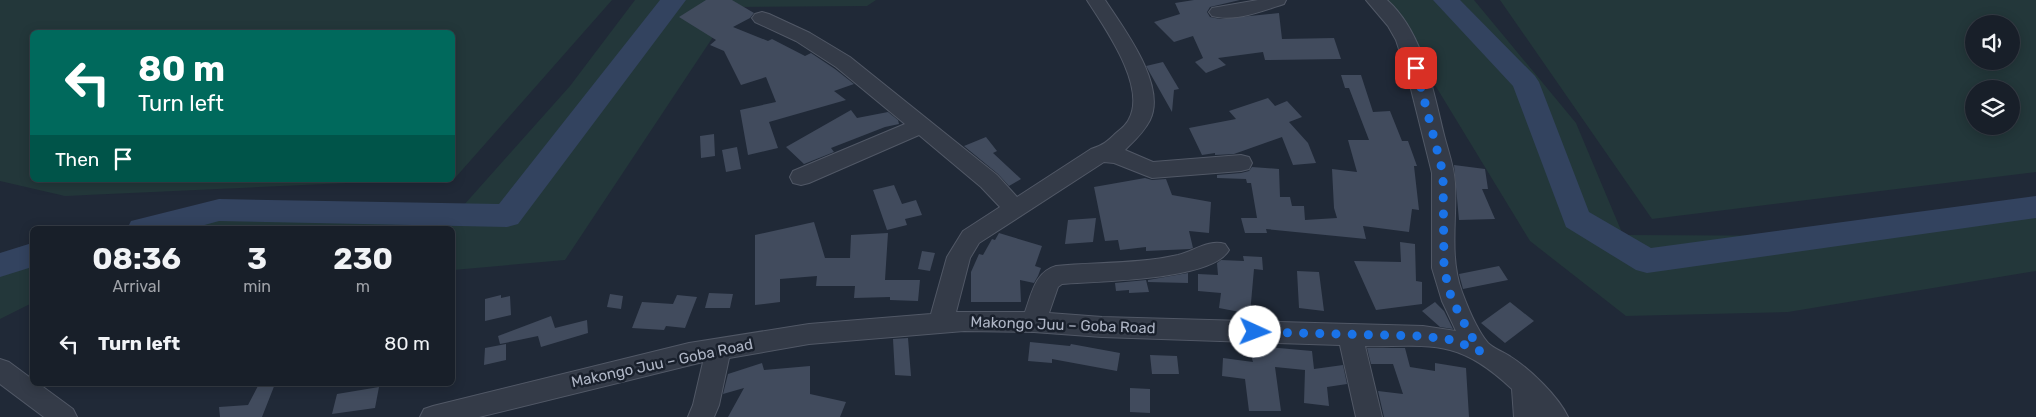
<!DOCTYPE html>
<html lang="en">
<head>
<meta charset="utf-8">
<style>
  :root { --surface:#181f29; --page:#212731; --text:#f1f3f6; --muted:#9fa2a8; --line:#363d46 }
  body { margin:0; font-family:Rubik,sans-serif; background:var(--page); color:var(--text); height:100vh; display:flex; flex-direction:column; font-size:19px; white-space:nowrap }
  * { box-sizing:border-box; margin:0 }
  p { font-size:16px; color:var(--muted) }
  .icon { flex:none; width:28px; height:28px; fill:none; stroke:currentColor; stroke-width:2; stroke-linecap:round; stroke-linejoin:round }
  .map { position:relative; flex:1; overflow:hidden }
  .details { position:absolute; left:30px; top:226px; width:425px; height:160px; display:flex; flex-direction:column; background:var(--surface); border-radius:8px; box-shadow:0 2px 12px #0003,0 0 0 1px var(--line) }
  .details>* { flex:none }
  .top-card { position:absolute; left:30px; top:30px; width:425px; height:152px; border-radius:8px; box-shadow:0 2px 12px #0003,0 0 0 1px var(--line); background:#00695c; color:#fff; overflow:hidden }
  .tools { position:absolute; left:1965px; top:15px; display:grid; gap:10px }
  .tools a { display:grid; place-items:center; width:55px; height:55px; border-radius:50%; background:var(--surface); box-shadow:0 2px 12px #0003,0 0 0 1px var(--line); font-size:25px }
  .pin { position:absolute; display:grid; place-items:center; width:42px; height:42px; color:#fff; margin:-21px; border-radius:10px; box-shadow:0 2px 8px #0006 }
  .me { position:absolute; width:55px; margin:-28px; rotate:92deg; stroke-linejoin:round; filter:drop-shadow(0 0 4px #0008) }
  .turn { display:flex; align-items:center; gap:18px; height:105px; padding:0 25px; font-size:22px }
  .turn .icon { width:65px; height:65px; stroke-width:2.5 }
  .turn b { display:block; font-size:35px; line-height:42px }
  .then { display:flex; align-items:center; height:48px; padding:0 25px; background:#0003; gap:10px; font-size:19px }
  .eta { display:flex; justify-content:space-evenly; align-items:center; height:85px; text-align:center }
  .eta b { font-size:30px; font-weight:700; line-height:35px }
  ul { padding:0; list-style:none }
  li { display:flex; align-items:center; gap:15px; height:65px; padding:0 25px }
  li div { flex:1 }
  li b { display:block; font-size:19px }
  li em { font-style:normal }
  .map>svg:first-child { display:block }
  .green { fill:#23373a; fill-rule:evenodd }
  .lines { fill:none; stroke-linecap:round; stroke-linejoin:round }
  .river { fill:#33435f; fill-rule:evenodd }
  .building { fill:#414b5d }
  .minor-casing { stroke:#515866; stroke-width:2 }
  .minor { fill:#343b48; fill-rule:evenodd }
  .route { stroke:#1a73e8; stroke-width:9; stroke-dasharray:0 16.2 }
  .labels { text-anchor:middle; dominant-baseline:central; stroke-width:5; stroke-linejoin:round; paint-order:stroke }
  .street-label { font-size:15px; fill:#aeb5c5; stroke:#19202c }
</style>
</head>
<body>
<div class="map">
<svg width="2036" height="417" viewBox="0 0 2036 417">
  <rect width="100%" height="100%" fill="#202937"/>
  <path class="green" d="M0 0H612L455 178H452V32H32V180H413L65 196 0 181Z
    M635 0H876L867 6 737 7 717 31 565 260 453 270 452 229H137L259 203 463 206 570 86Z
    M1368 0H1474L1576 123 1623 235 1818 236 1962 207 2036 203V271L1788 312 1626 316 1530 241 1435 85Z
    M1500 0H2036V172L1652 219ZM1974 24H2011V61H1974ZM1974 89H2011V126H1974Z
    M32 251V303L0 319V257Z"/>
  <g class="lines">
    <path class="river" d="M660 0H686L518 224 507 227 219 221 190 229H127L131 221 219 199 499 204Z
      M1433 0H1460L1535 76 1539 82 1589 212 1651 248 2036 196V218L1647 273 1636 270 1566 227 1513 86Z
      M32 243V267L0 277V253Z"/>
  </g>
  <path class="building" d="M706 0H732L754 13 750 18 733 27 768 41 772 39 805 56 811 53 835 69 854 84 834 91 846 100 769 122 778 148 748 155 740 110 776 102 766 77 741 85 724 51 710 45 716 40 679 17Z
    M1194 0H1240L1210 7 1207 12 1210 17 1220 19 1279 13 1282 39 1334 38 1341 59 1265 60 1263 52 1218 58 1226 65 1206 73 1195 62 1203 58 1193 36 1174 42 1154 22 1180 14 1175 3Z
    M1163 62 1179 89 1174 90 1172 112 1146 66Z
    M1341 75H1361L1373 112 1390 111 1402 141H1408L1417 166H1414L1419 210 1412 209 1409 232 1363 226 1366 239 1266 229 1267 233H1245L1241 218H1257L1251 183H1247L1246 179 1217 178V175L1241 173 1249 171 1252 167 1279 169 1280 197H1290L1292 206H1304L1305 220 1337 218 1334 208 1332 169 1357 172 1348 140H1369L1349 88H1345Z
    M1268 98 1275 106 1287 101 1302 117 1289 122 1308 143 1316 163 1293 165 1282 137 1234 154 1215 155V153L1202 155 1189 128 1236 119 1229 111Z
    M851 110 857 118 888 112 898 120 899 124 885 127 831 148 834 152 804 164 786 147Z
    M714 134 715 156 701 158 700 136Z
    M986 137 997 151 993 153 1021 179 1009 186 998 174 964 146Z
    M737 147 741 169 726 172 722 150Z
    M1454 165 1485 169 1488 189H1482L1495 219 1459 220Z
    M1145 178 1152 180 1166 179 1172 195 1211 202 1209 233 1189 231 1193 248 1190 249 1146 251V247L1120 250 1118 240 1105 241 1094 187Z
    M894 185 902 204 916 200 922 215 905 219 907 225 887 230 873 190Z
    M1096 218 1093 242 1065 244 1068 220Z
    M814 222 825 258H850L851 235 888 233 885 280H920L918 301 890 300V297L854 298 855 286H816L817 276 780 279V302L755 305V235Z
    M999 233 1042 246 1035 266 1041 268 1038 276 1034 283 1020 280 1021 302H971V272L979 254 983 255 992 239 995 240Z
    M1400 242 1415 244 1416 281 1422 282V304L1376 310 1354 261 1401 262Z
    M922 251 935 253 930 271 918 269Z
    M1243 256 1262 257 1263 270 1254 269 1250 314 1219 308 1221 293 1198 291V274L1218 275 1217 263 1221 260 1244 261Z
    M1499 266 1508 280 1463 289 1459 274Z
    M1297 271 1319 272 1324 311 1299 308Z
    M1188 273V283L1148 282V280Z
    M1146 280 1149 292 1129 293V290L1116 291 1115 283Z
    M709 293 733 294 730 308H705Z
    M610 294 623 296 621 309 607 307Z
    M501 295V298L510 296 511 315 485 321V299Z
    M677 295 697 297 685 328 666 326 664 330 632 328 642 302 673 304Z
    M1435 302 1444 311 1453 329 1440 327 1422 311Z
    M1510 302 1534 321 1505 343 1481 323Z
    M551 316 555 328 587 320 588 333 541 347 538 336 500 344 498 336Z
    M908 338 911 376 895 375 893 339Z
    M1030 342 1070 346 1071 344 1120 353 1117 371 1052 359V363L1028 361Z
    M506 344V360L484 365 485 348Z
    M1267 344 1268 347 1312 351 1314 369 1343 365 1347 384 1327 387 1329 406 1304 403 1305 370 1275 367 1281 411H1249L1245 379 1222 376 1223 358 1253 362 1248 345Z
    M1367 348H1405L1410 367 1435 371V363L1466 368 1469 417H1384L1378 391 1403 394 1393 364H1371Z
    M1150 355 1177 356 1179 374H1152Z
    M762 363 764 370 810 366V394L846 402 840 417H728L744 388 723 394 728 374Z
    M259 384H275L262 417H220L219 407 248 405Z
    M379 387 375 408 332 414 337 394Z
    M1130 388 1150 389V413L1130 412Z"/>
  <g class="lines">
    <g class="minor-casing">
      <path id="minor" d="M1087 0H1105C1124 29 1167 85 1150 120 1144 132 1134 141 1125 150L1153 162 1241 155 1249 157 1252 163 1249 169 1241 171 1152 178 1114 163 1104 162 979 243 970 258 956 312H1025C1032 293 1035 272 1056 266 1097 262 1138 264 1178 255 1194 251 1209 239 1225 244L1229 250C1212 281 1096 281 1062 284L1058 287 1049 313 1102 317 1423 326 1456 331 1442 301 1432 268V173L1408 77 1396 40 1388 26 1366 0H1387C1423 32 1433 90 1444 135 1448 151 1454 166 1455 183 1457 219 1449 257 1462 292 1468 308 1477 330 1488 343 1494 349 1504 352 1511 357 1530 369 1559 397 1568 417H1514L1512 389C1495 373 1474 356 1450 350 1423 343 1393 347 1365 346L1382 417H1356L1340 345 1102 337 1034 332 964 331 809 344 729 358 719 405 714 417H688L693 405 703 362 479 417H420L424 409 433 406 689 343 809 324 931 314 947 257 963 231 1000 207 981 187 919 135 809 183 801 185 793 183 790 177 793 171 905 124 836 67 796 41 755 22 752 18 755 14 762 12 769 14 810 33 850 57 997 175 1017 197 1091 149C1102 146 1108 141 1116 133 1121 129 1127 124 1129 119 1147 86 1104 27 1087 0Z
        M1258 0H1286L1284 4C1262 11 1235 22 1212 16L1209 12 1212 8Z
        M0 359 9 362 32 379V384H39L73 409 77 417H44L0 384Z"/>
    </g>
    <use href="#minor" class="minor"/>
  </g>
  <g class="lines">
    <path class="route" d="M1255 332 1422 336 1453 340 1480 351 1459 314 1449 291 1444 267 1443 173 1416 68"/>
  </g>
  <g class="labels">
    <g class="street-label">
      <text transform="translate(1063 325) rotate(2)">Makongo Juu – Goba Road</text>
      <text transform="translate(662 363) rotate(-12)">Makongo Juu – Goba Road</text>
    </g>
  </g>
</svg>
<div class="tools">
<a><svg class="icon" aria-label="sound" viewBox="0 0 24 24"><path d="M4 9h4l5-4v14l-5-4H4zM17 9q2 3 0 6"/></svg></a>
<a><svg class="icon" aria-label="layers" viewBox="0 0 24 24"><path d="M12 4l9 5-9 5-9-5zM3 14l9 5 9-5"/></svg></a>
</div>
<div class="pin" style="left:1416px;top:68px;background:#d93025"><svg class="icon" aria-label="arrive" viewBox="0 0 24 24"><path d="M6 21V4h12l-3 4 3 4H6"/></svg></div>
<svg class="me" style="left:1255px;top:332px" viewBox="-20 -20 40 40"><circle r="19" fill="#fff"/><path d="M0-13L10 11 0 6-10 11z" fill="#1a73e8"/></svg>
<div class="top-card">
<div class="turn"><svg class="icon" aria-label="left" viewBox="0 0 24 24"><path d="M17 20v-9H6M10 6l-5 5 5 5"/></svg><div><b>80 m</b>Turn left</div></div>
<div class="then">Then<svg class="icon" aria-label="arrive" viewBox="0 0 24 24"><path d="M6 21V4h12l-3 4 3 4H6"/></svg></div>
</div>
<section class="details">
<div class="eta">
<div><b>08:36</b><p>Arrival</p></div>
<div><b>3</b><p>min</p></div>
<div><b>230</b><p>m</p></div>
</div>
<ul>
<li><svg class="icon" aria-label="left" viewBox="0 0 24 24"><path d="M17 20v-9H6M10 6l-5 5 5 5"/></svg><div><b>Turn left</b></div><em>80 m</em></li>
</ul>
</section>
</div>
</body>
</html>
